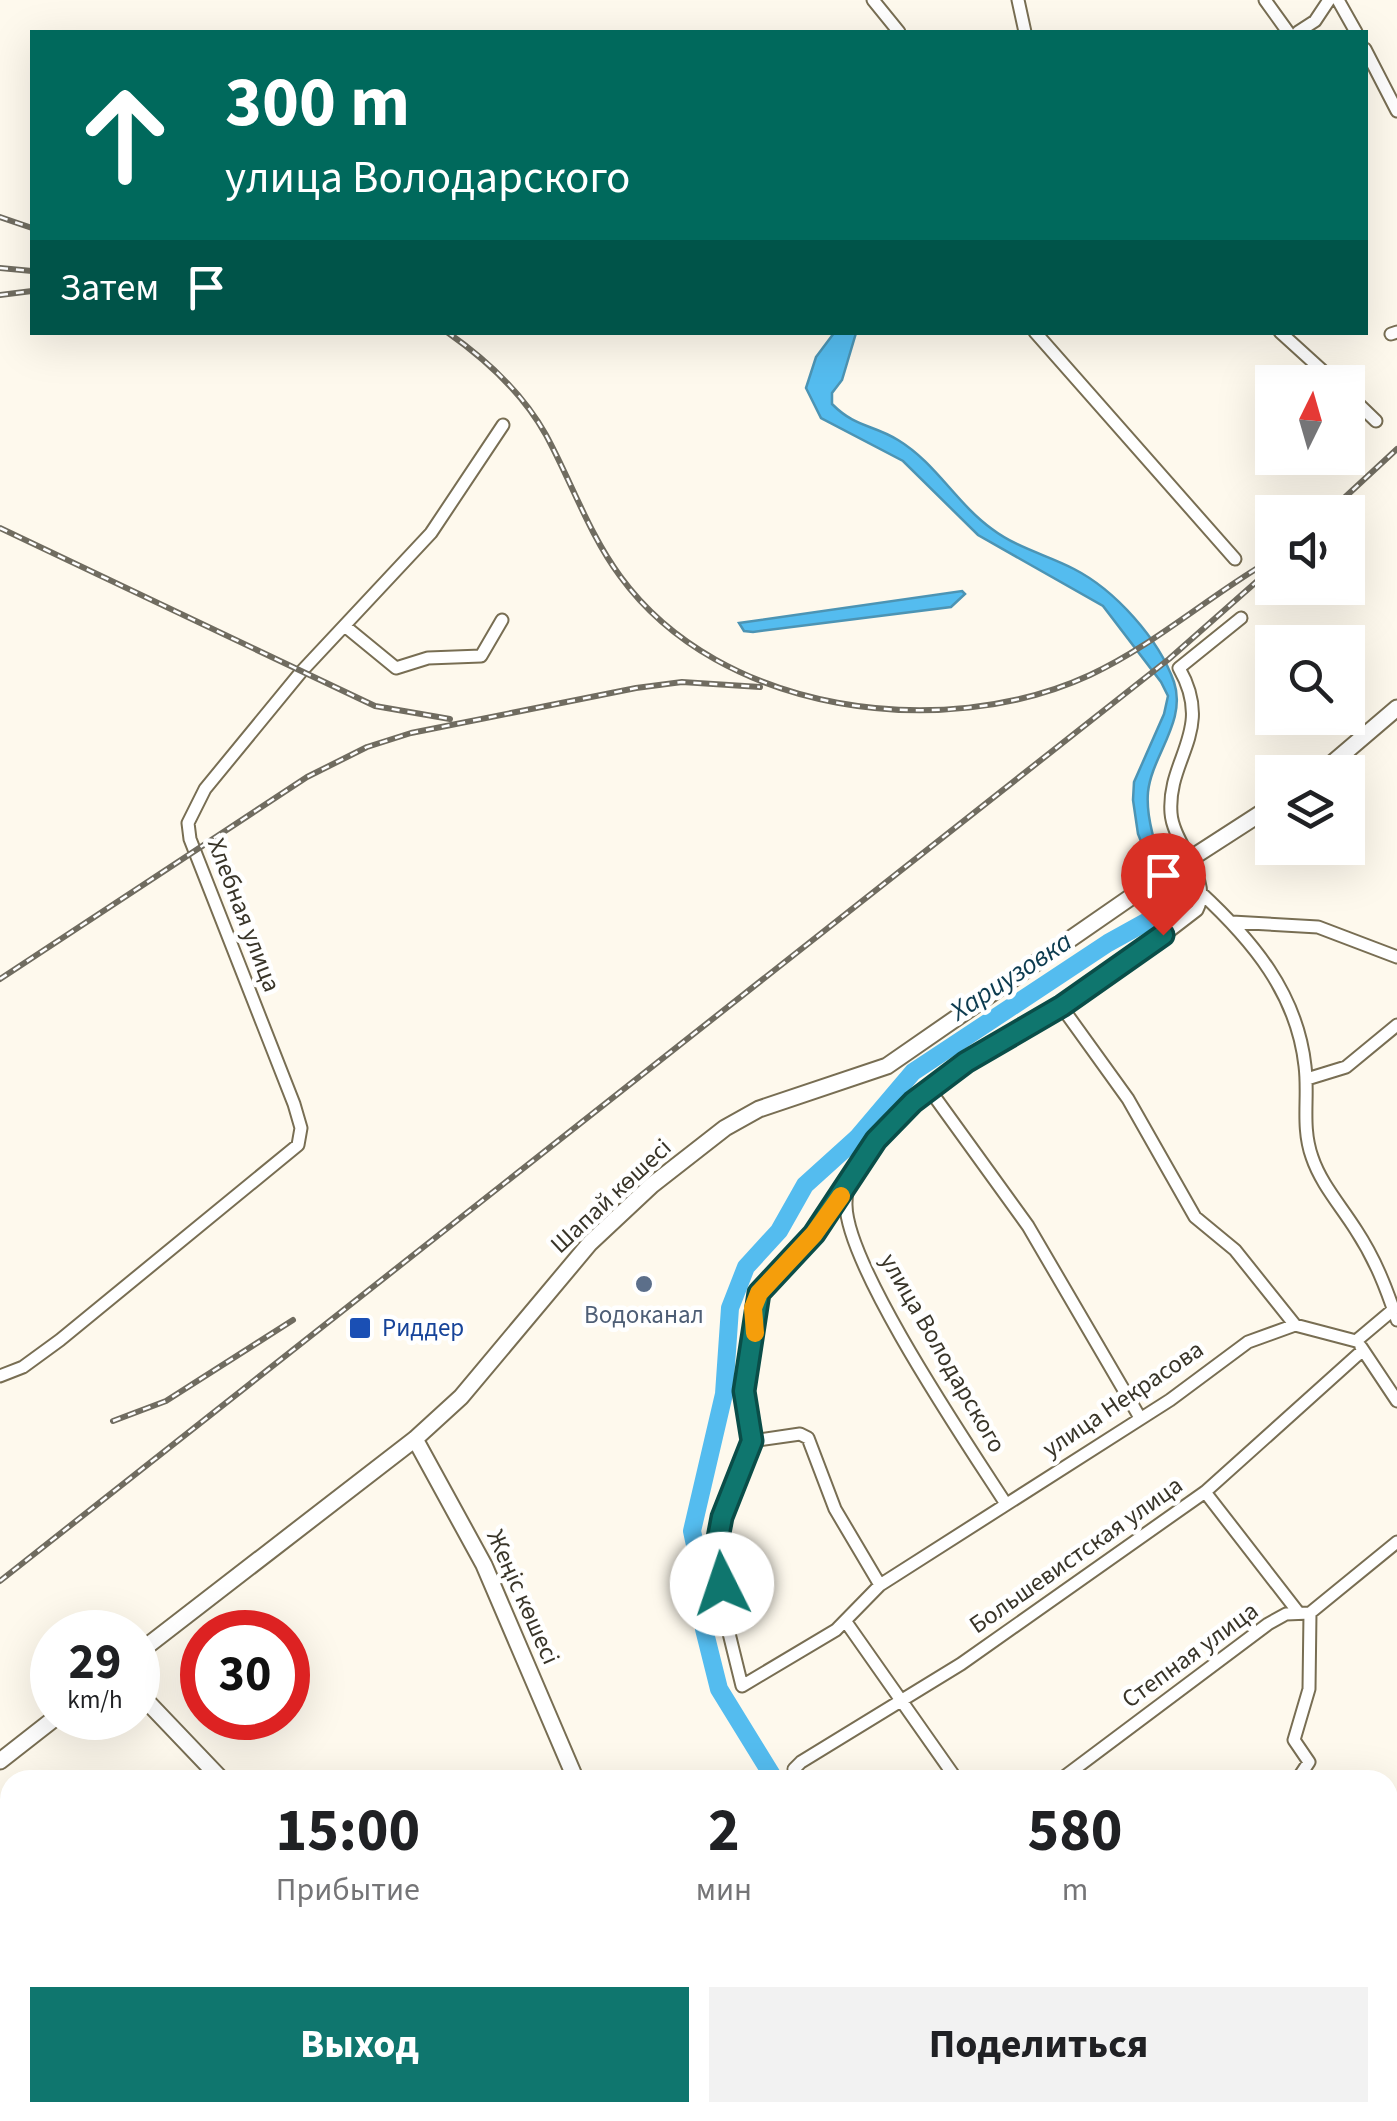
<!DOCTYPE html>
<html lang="ru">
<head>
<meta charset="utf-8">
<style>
  :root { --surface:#fff; --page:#f2f2f2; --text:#202124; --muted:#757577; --accent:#0f766e }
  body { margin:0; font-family:"Source Sans 3",sans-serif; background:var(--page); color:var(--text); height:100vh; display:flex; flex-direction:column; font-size:38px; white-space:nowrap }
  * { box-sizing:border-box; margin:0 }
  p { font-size:32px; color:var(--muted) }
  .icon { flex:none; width:55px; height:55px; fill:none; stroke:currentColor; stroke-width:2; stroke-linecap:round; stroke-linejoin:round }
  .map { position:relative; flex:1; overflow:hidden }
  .details { position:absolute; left:0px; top:1770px; width:1398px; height:352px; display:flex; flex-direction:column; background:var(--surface); border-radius:30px 30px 0 0; box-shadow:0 10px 40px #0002 }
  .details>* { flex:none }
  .top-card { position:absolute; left:30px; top:30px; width:1338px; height:305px; border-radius:0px; box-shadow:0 10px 40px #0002; background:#00695c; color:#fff; overflow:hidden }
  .needle { width:65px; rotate:5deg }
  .controls { position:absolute; left:1255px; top:365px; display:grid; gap:20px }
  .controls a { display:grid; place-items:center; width:110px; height:110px; border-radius:0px; background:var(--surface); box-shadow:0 10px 40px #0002; font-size:50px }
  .speed { position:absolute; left:30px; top:1610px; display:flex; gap:20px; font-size:50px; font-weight:700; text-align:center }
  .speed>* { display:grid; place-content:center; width:130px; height:130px; border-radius:50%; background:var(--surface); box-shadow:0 10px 40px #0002; line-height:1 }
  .speed small { font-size:25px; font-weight:400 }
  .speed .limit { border:15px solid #d22; background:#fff; color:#111 }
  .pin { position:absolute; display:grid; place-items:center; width:85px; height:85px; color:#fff; margin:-102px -42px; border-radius:50% 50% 50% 0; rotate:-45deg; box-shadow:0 0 10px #0007 }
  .pin .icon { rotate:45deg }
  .me { position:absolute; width:110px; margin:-55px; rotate:356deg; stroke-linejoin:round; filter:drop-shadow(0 0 8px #0008) }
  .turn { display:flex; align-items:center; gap:35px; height:210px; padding:0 30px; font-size:45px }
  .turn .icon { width:130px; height:130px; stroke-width:2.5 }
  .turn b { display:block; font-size:70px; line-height:85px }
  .then { display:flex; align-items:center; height:95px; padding:0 30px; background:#0003; gap:20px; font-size:38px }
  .eta { display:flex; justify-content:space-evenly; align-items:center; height:170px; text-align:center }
  .eta b { font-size:60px; font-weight:700; line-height:70px }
  .button { display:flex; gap:20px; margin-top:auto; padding:20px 30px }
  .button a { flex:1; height:115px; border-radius:0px; background:var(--accent); color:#fff; font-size:40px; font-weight:700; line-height:115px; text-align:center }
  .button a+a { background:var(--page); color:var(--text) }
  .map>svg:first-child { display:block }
  .water { fill:#54bcef; stroke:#4c94b4; stroke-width:2.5 }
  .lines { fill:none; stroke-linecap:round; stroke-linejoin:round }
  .river { stroke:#54bcef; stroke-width:18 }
  .street-casing { stroke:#786e53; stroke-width:15 }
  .secondary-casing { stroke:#786e53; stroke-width:19 }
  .street { stroke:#fff; stroke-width:11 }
  .secondary { stroke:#fff; stroke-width:15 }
  .rail-casing { stroke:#706c60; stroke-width:6 }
  .rail { stroke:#fff; stroke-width:2.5; stroke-dasharray:8; stroke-linecap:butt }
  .route-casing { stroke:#0a4d48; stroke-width:25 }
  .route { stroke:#0f766e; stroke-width:18 }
  .slow { stroke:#f59e0b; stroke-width:18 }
  .service-dot { fill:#5c6f8a; stroke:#fff; stroke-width:4 }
  .transit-dot { fill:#1a4fb4; stroke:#fff; stroke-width:4 }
  .labels { text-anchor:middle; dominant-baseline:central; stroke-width:9; stroke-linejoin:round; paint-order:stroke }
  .street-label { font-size:25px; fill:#393529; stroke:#fff }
  .service-label { font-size:25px; fill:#4e5e75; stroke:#fff }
  .transit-label { font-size:25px; fill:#164399; stroke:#fff; text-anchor:start }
  .water-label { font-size:28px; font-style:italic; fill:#0c3b4f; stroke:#fff }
</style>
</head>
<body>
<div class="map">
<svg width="1397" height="2121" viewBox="0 0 1397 2121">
  <rect width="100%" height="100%" fill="#fef9ed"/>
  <path class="water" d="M834 333H856L842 380 832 393V404C856 428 872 424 898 440 936 463 956 503 992 529 1017 548 1047 555 1074 569 1115 590 1159 639 1174 682 1187 721 1152 755 1148 792 1145 826 1163 864 1173 896L1165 900 1138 834 1133 800 1134 782 1164 714 1168 696 1161 682 1103 606 978 535 903 461 821 418 806 388 816 357Z
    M962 591 965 594 951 607 753 632 744 631 739 623Z"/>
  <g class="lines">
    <path class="river" d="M775 1780 719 1689 704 1629 703 1582 692 1531 724 1394 730 1308 746 1267 779 1231 805 1185 857 1138 913 1072 1108 943 1155 917 1170 900 1161 880
      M1119 2112 1123 2121"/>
    <g class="street-casing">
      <path id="street" d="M873 0 899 32
        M1018 0 1025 32
        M1265 0 1288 32
        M1338 0 1356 32
        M1298 32 1315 21 1329 0
        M1365 49 1397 111
        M1035 332 1235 559
        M1280 332 1335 382
        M1391 334 1397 332
        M1348 394 1376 421
        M346 627 396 668 428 658 481 656 502 620
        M1200 892C1252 940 1297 993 1305 1066 1309 1097 1301 1126 1312 1157 1321 1184 1341 1206 1356 1230 1375 1259 1386 1287 1397 1320
        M1232 922 1318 927 1397 957
        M1061 1006 1128 1099 1195 1217 1235 1250 1295 1325
        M1307 1079 1346 1067 1397 1025
        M929 1089 1028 1226 1139 1416
        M848 1187 814 1234 759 1293 753 1308 756 1322 744 1391 752 1441 722 1517 719 1539 725 1617 742 1686 836 1630 880 1585 1170 1400 1248 1342 1295 1325 1356 1341 1394 1309
        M1361 1347 1397 1401
        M0 1376 23 1367 60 1340 298 1145 301 1128 294 1104 190 839 188 823 205 789 301 672 431 533 503 425
        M752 1441 800 1434 808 1438 835 1509 880 1585
        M1205 1492 1298 1612
        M1006 1504C968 1445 847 1267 846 1205 844 1123 1000 1043 1061 1006 1107 977 1154 944 1197 910 1213 879 1173 844 1171 813 1167 758 1215 731 1179 668L1241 618
        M846 1622 957 1780
        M803 1780 794 1769 801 1762 961 1664 1205 1492 1363 1350
        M1060 1780 1268 1624 1286 1614 1310 1613 1397 1542
        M1297 1780 1309 1762 1294 1740 1309 1689 1310 1613
        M1388 1854 1397 1846
        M1388 2037 1397 2032
        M1302 2112 1307 2121
        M216 2121 223 2112
        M1206 2121 1225 2112
        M1391 2121 1397 2118"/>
    </g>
    <g class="secondary-casing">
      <path id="secondary" d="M1322 772 1397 708
        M415 1439 484 1565 576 1780
        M138 1653 415 1439 461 1397 590 1243 652 1185 725 1128 759 1109 887 1066 1131 897 1272 806
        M138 1692 222 1780
        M0 1761 55 1718
        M591 2112 600 2121
        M719 2112 722 2121"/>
    </g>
    <use href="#street" class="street"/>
    <use href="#secondary" class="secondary"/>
    <g class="rail-casing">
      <path id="rail" d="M0 217 32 228
        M0 268 32 271
        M0 295 32 291
        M447 332C487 360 522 392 546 435 571 481 589 534 620 576 720 714 943 743 1090 675 1150 647 1201 603 1256 569
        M1329 512 1397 449
        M0 528 375 706 450 719
        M0 979 307 777 367 747 411 733 636 688 682 682 760 687
        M113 1421 166 1401 293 1320
        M0 1581 1169 659 1272 568"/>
    </g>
    <use href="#rail" class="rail"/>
  </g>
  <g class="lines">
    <g class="route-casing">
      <path id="route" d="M722 1584 718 1538 722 1517 752 1441 744 1391 759 1293 814 1234 876 1140 913 1102 966 1062 1062 1006 1163 935"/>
    </g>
    <use href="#route" class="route"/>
    <path class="slow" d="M755 1333 753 1308 759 1293 814 1234 841 1196"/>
  </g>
  <circle class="service-dot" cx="644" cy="1284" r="10"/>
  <rect class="transit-dot" x="348" y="1316" width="24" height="24" rx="5"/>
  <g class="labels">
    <g class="street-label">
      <text transform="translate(244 915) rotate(69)">Хлебная улица</text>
      <text transform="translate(611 1196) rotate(-43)">Шапай көшесі</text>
      <text transform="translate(943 1353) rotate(60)">улица Володарского</text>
      <text transform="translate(1123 1399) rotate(-34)">улица Некрасова</text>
      <text transform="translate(1076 1555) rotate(-35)">Большевистская улица</text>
      <text transform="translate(523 1597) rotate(66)">Жеңіс көшесі</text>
      <text transform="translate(1190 1655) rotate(-36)">Степная улица</text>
    </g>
    <g class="service-label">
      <text x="644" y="1315">Водоканал</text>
    </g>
    <g class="transit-label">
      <text x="382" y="1328">Риддер</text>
    </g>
    <g class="water-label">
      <text transform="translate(1011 976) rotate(-33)">Хариузовка</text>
    </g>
  </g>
</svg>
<div class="controls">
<a><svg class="needle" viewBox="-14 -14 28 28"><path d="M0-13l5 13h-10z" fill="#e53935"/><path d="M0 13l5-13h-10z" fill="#757577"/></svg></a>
<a><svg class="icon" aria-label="sound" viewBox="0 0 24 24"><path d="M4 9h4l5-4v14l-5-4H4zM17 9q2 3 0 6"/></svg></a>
<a><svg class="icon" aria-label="search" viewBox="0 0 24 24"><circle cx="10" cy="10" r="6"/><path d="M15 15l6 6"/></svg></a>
<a><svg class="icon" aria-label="layers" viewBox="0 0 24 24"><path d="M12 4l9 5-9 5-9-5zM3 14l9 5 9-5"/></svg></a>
</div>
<div class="speed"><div>29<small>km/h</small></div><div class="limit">30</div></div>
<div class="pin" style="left:1163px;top:935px;background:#d93025"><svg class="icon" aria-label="arrive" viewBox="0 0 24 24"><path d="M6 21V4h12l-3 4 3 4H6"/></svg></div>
<svg class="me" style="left:722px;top:1584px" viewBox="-20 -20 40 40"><circle r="19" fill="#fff"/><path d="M0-13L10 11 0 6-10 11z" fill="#0f766e"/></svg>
<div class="top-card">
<div class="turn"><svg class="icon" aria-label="ahead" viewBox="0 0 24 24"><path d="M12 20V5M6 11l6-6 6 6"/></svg><div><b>300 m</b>улица Володарского</div></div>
<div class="then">Затем<svg class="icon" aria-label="arrive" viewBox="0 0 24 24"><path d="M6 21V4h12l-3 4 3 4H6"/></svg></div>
</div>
<section class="details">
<div class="eta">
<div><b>15:00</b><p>Прибытие</p></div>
<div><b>2</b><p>мин</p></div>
<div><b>580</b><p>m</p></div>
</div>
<div class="button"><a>Выход</a><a>Поделиться</a></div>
</section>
</div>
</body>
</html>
